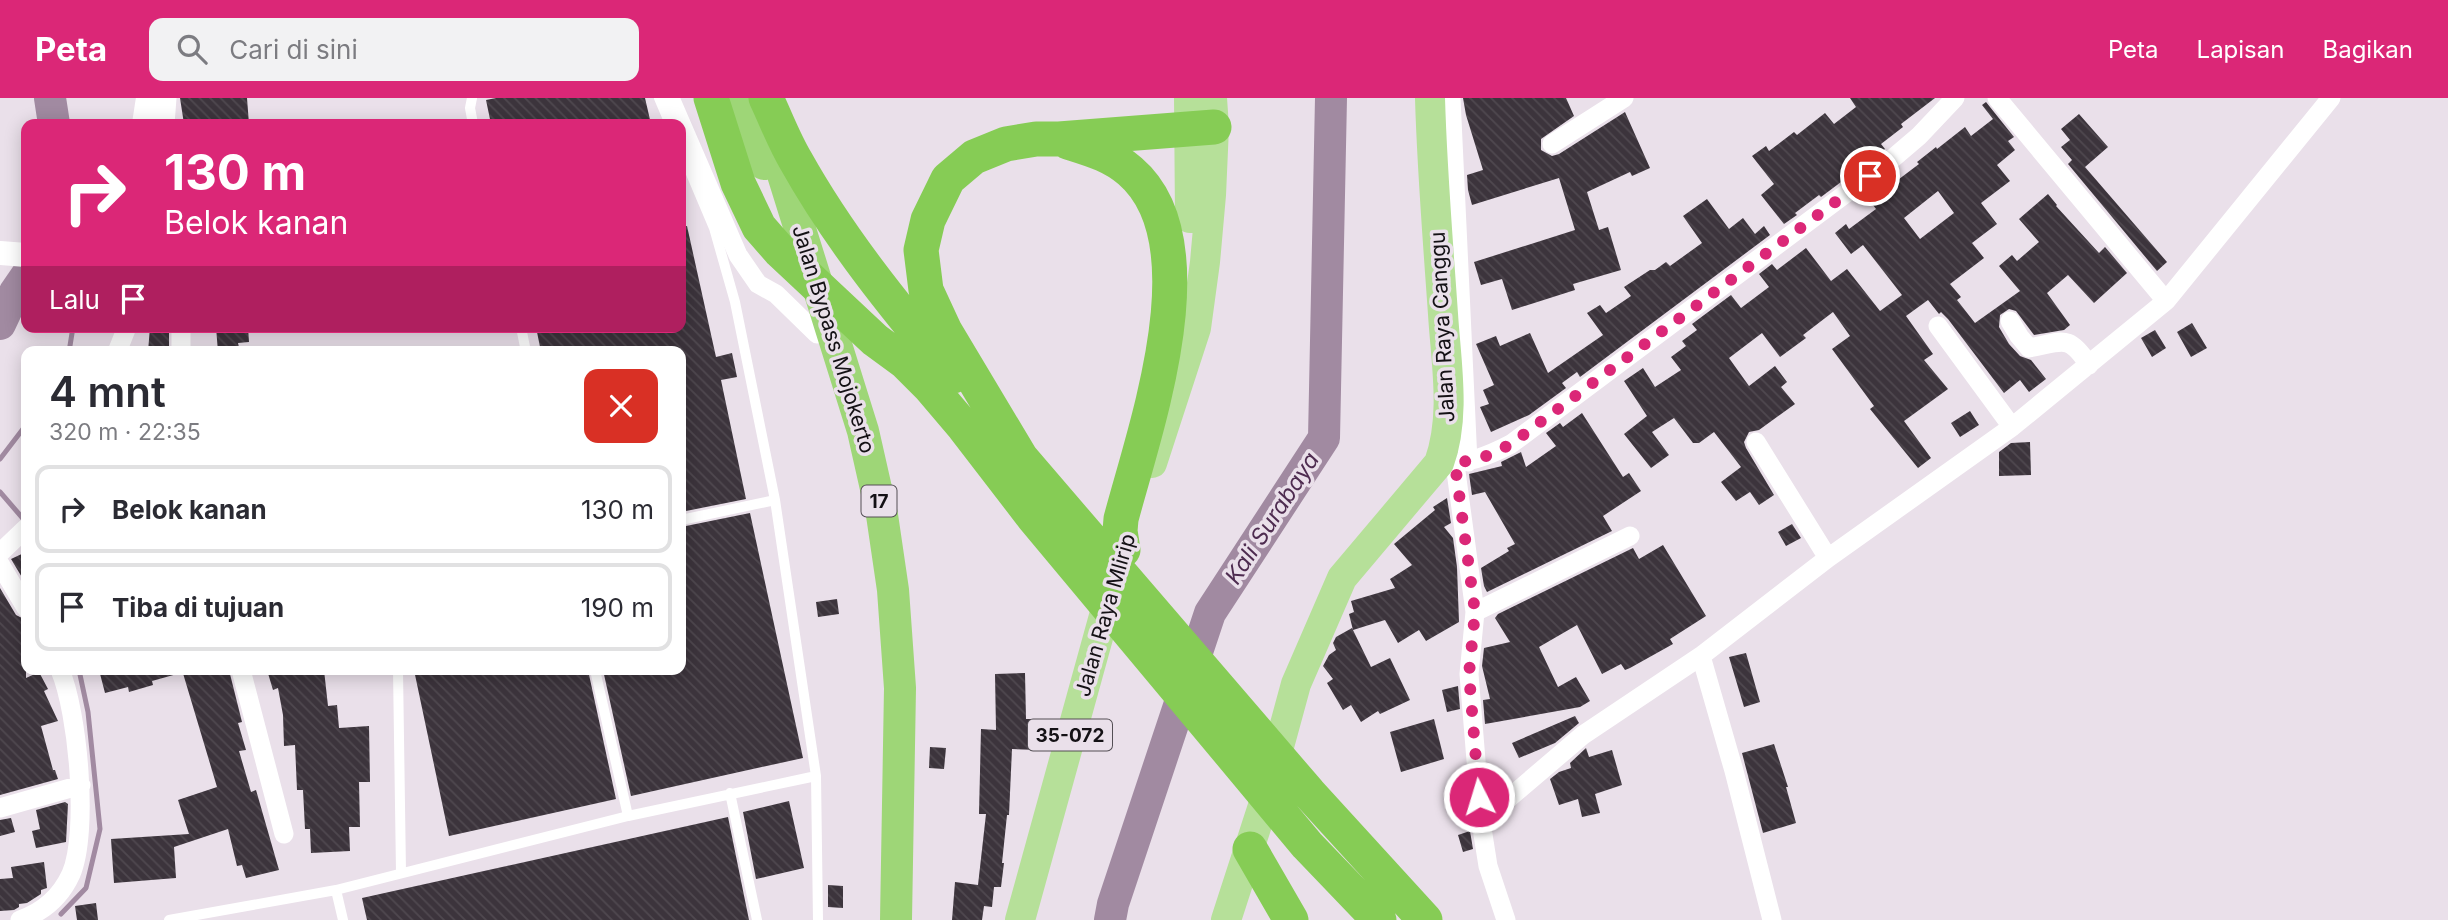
<!DOCTYPE html>
<html lang="id">
<head>
<meta charset="utf-8">
<style>
  :root { --surface:#fff; --page:#f2f2f3; --text:#2b2b33; --muted:#7c7c81; --line:#e1e1e2; --accent:#db2777 }
  body { margin:0; font-family:Inter,sans-serif; background:var(--page); color:var(--text); height:100vh; display:flex; flex-direction:column; font-size:26px; white-space:nowrap }
  * { box-sizing:border-box; margin:0 }
  p { font-size:23px; color:var(--muted) }
  .icon { flex:none; width:38px; height:38px; fill:none; stroke:currentColor; stroke-width:2; stroke-linecap:round; stroke-linejoin:round }
  .map { position:relative; flex:1; overflow:hidden }
  .drawer { position:absolute; left:21px; top:248px; width:665px; height:329px; display:flex; flex-direction:column; background:var(--surface); border-radius:14px; box-shadow:0 4px 18px #0003 }
  .drawer>* { flex:none }
  .hud { position:absolute; left:21px; top:21px; width:665px; height:214px; border-radius:14px; box-shadow:0 4px 18px #0003; background:#db2777; color:#fff; overflow:hidden }
  .pin { position:absolute; display:grid; place-items:center; width:60px; height:60px; color:#fff; margin:-30px; border:4px solid #fff; border-radius:50%; box-shadow:0 2px 7px #0007 }
  .me { position:absolute; width:77px; margin:-38px; rotate:355deg; stroke-linejoin:round; filter:drop-shadow(0 0 5px #0008) }
  .turn { display:flex; align-items:center; gap:24px; height:147px; padding:0 28px; font-size:32px }
  .turn .icon { width:91px; height:91px; stroke-width:2.5 }
  .turn b { display:block; font-size:49px; line-height:60px }
  .then { display:flex; align-items:center; height:66px; padding:0 28px; background:#0003; gap:14px; font-size:26px }
  .round { display:grid; place-items:center; flex:none; width:74px; height:74px; border-radius:14px; background:var(--page) }
  .overview { display:flex; align-items:center; justify-content:space-between; height:119px; padding:0 28px }
  h1 { font-size:42px; font-weight:600; line-height:52px }
  ul { padding:0; list-style:none }
  li { display:flex; align-items:center; gap:21px; height:88px; margin:0 14px 10px; padding:0 14px; border:4px solid var(--line); border-radius:14px }
  li div { flex:1 }
  li b { display:block; font-size:26px }
  li em { font-style:normal }
  header { display:flex; align-items:center; gap:42px; box-sizing:border-box; height:98px; padding:0 35px; background:var(--accent); color:#fff }
  header strong { font-size:33px }
  nav { display:flex; gap:38px; margin-inline-start:auto; font-size:24px }
  .search { width:490px; height:63px; background:var(--page); display:flex; align-items:center; gap:18px; box-sizing:border-box; padding:0 24px; border-radius:14px; color:var(--muted); font-size:26px }
  .map>svg:first-child { display:block }
  .lines { fill:none; stroke-linecap:round; stroke-linejoin:round }
  .stream { stroke:#a18aa1; stroke-width:5 }
  .river { stroke:#a18aa1; stroke-width:32 }
  .building { fill:url(#building-back-hatch); fill-rule:evenodd }
  .service { stroke:#fff; stroke-width:10 }
  .minor { stroke:#fff; stroke-width:19 }
  .tertiary { stroke:#fff; stroke-width:24 }
  .primary { stroke:#b6e099; stroke-width:30 }
  .trunk { stroke:#9ed677; stroke-width:32 }
  .motorway { stroke:#86cc55; stroke-width:35 }
  .route { stroke:#db2777; stroke-width:12; stroke-dasharray:0 21.6 }
  .labels { text-anchor:middle; dominant-baseline:central; stroke-width:7; stroke-linejoin:round; paint-order:stroke }
  .shield { fill:#eae0ea; stroke:#544f55; stroke-width:2 }
  .shield-label { font-size:19px; font-weight:bold; fill:#141115 }
  .street-label { font-size:21px; fill:#141115; stroke:#eae0ea }
  .water-label { font-size:23px; font-style:italic; fill:#4e2c50; stroke:#eae0ea }
</style>
</head>
<body>
<header>
<strong>Peta</strong>
<div class="search"><svg class="icon" aria-label="search" viewBox="0 0 24 24"><circle cx="10" cy="10" r="6"/><path d="M15 15l6 6"/></svg>Cari di sini</div>
<nav><a>Peta</a><a>Lapisan</a><a>Bagikan</a></nav>
</header>
<div class="map">
<svg width="2448" height="822" viewBox="0 0 2448 822">
  <defs>
    <pattern id="building-back-hatch" width="6" height="6" patternUnits="userSpaceOnUse" patternTransform="scale(1.75)"><rect width="6" height="6" fill="#3c343c"/><path d="M-1 5l2 2M0 0l6 6M5-1l2 2" fill="none" stroke="#4f484f"/></pattern>
  </defs>
  <rect width="100%" height="100%" fill="#eae0ea"/>
  <g class="lines">
    <path class="stream" d="M69 254 73 229
      M0 361 26 327
      M0 394 26 424
      M61 816 86 790 100 731 88 614 79 572"/>
    <path class="river" d="M50 0 54 26
      M0 226 15 194 26 178
      M1110 822 1113 806 1210 515 1324 340 1331 0"/>
  </g>
  <path class="building" d="M180 0H247L249 26H184Z
    M496 0H645L651 26H491L486 2Z
    M1463 0H1566L1574 18 1541 41V52L1552 58 1559 56 1625 14 1650 70 1632 78 1630 74 1587 94 1599 132 1608 129 1621 172 1573 186 1575 192 1512 212 1502 181 1481 187 1474 164 1575 132 1559 80 1472 107 1468 92 1467 77 1483 72 1466 17Z
    M1850 0H1935L1901 26 1903 29 1881 46 1885 51 1821 99 1819 97 1795 115 1797 117 1784 126 1761 97 1774 86 1752 58 1766 48 1769 53 1794 34 1797 37 1825 15 1834 26 1856 9Z
    M1986 4 2014 39 2008 43 2015 52 1997 67 2010 83 1981 105 1997 126 1972 145 1984 160 1950 186 1961 199 1957 202 1975 225 2020 193 1999 168 2012 157 2017 163 2039 144 2019 121 2048 96 2057 107 2056 108 2099 155 2105 149 2127 175 2094 205 2068 177 2047 195 2070 227 2064 232 2034 237 2016 213 2009 211 2000 217 1999 229 2009 246 2020 258 2031 262 2046 281 2029 294 2020 282 2004 295 1948 221 1941 214 1939 216 1928 202 1906 218 1933 256 1924 262 1948 291 1904 323 1931 360 1918 370 1870 311 1874 308 1832 251 1850 238 1833 214 1803 237 1806 240 1780 259 1762 235 1729 260 1749 288 1775 268 1787 284 1781 289 1795 306 1759 332 1749 334 1744 344 1746 350 1774 397 1759 407 1750 394 1736 403 1721 384 1741 369 1714 334 1699 345H1693L1674 320 1652 334 1669 357 1651 370 1624 336 1647 318 1624 283 1643 270 1655 289 1681 272 1671 259 1686 248 1682 243 1697 232 1692 226 1731 197 1741 210 1769 189 1759 176 1772 166 1777 172 1806 150 1831 183 1847 171 1880 213 1902 197 1863 147 1851 156 1835 135 1846 126 1849 131 1876 111 1870 103 1919 66 1917 64 1936 49 1937 51 1965 29 1971 38 1993 21 1982 7ZM1938 93 1954 115 1920 141 1904 120Z
    M2079 16 2108 49 2085 69 2167 164 2157 173 2068 66 2072 62 2061 49 2070 42 2061 31Z
    M1707 101 1729 131 1743 120 1755 136 1764 128 1770 137 1580 279 1577 274 1562 285 1566 290 1529 317 1491 334 1480 309 1489 306 1483 292 1494 287 1476 246 1496 238 1500 248 1530 235 1548 275 1603 237 1587 215 1600 207 1606 215 1631 198 1624 189 1650 172H1655L1666 164 1670 168 1702 145 1683 118Z
    M687 128 716 259 732 255 737 279 721 282 746 401 681 414V254H541L536 229H681V129Z
    M2192 225 2207 250 2191 259 2177 234Z
    M150 229H169V254H148Z
    M216 229H248L249 244 238 245 240 254H218Z
    M2155 232 2166 250 2152 259 2141 240Z
    M1970 313 1979 327 1960 339 1951 325Z
    M1582 315 1623 379 1629 375 1641 393 1603 418 1612 433 1487 494 1484 488 1481 470 1509 453 1507 450 1515 446 1485 394 1472 397 1469 376 1502 368 1501 364 1521 354 1526 369 1556 348 1546 335 1560 325 1563 329Z
    M2030 344 2031 377 1999 378V354L2011 345Z
    M1447 400 1451 425 1444 429 1453 440 1457 469 1459 524 1426 543 1419 532 1398 545 1385 522 1353 532 1349 516 1354 514 1351 503 1395 490 1390 481 1412 467 1394 446 1435 412 1433 409Z
    M750 415 803 660 631 698 603 572H681V429Z
    M1792 426 1801 440 1786 448 1778 434Z
    M1663 447 1706 518 1670 541 1673 546 1630 570 1625 572 1621 566 1602 576 1577 527 1539 549 1558 589 1576 579 1590 603 1580 609 1485 626 1483 602 1490 601 1482 568 1484 550 1510 544 1495 520 1498 516 1633 450 1639 461Z
    M26 454V486L11 461Z
    M0 490 16 517 26 522V580L39 574 48 591 44 593 58 623 41 628 53 672H55L58 681 0 697Z
    M837 501 839 516 818 519 816 504Z
    M1352 530 1371 569 1390 560 1410 602 1380 616 1378 613 1361 624 1351 607 1343 612 1327 585 1333 581 1323 568 1329 557 1336 552 1333 545 1336 539Z
    M1746 555 1760 604 1744 609 1729 559Z
    M99 572H177V576L152 583 153 587 129 594 128 589 105 595Z
    M182 572H229L242 624 238 625 246 652 239 653 251 694 256 692 279 772 246 780 242 767 237 768 228 731 174 749 176 780 114 785 111 741 189 736 178 702 217 689Z
    M267 572H324L328 608 337 607 339 630 369 628 370 684H359L360 729H349L350 753 311 755 310 731H305L303 692H297L295 647 284 648 283 617 278 590 273 592Z
    M414 572H588L616 701 449 738Z
    M1025 575 1026 621H1040L1039 652 1012 651 1009 717H1007L1002 765H1004L1001 789H994L992 809 984 808 982 822H952L955 784 978 787 986 716H979L981 631 996 632 995 576Z
    M1458 588 1460 611 1447 614 1442 592Z
    M1575 618 1579 625 1555 645 1519 660 1512 645Z
    M1434 621 1444 661 1401 674 1390 634Z
    M1774 646 1788 689H1786L1796 725 1763 735 1742 655Z
    M930 649 946 650 944 671 929 670Z
    M1586 650 1589 659 1612 652 1622 687 1595 696 1600 715 1582 719 1578 701 1559 707 1550 681 1559 674 1571 670 1570 665Z
    M789 703 804 770 756 781 743 714Z
    M65 704 68 706 66 744 36 750 32 733 40 731 36 712Z
    M728 719 749 822H367L362 800Z
    M11 720 15 734 0 738V722Z
    M1470 733 1473 751 1463 754 1458 737Z
    M44 764 47 790 41 792V796L27 805 19 806V809L14 812 0 813V781L13 780 11 769Z
    M828 787 843 788V810L828 809Z
    M96 805 98 822H77L75 808Z"/>
  <g class="lines">
    <path class="service" d="M472 0 470 10 473 26
      M659 0 670 26
      M521 229 526 254
      M681 422 775 402
      M398 572 401 774
      M595 572 628 718
      M816 678 818 822
      M730 695 757 822
      M336 792 343 822
      M169 822 336 792 628 718 816 678 775 402 735 204 714 130 681 52"/>
    <path class="minor" d="M670 0 738 157 758 186 776 196 817 236
      M1451 0 1468 364
      M165 26 167 0
      M1552 46 1624 0
      M2166 203 2331 0
      M2010 223 2019 238 2029 250C2063 244 2068 235 2089 267
      M1938 228 2012 329
      M181 229V254
      M117 254 127 229
      M1756 344 1828 460
      M1439 365C1466 367 1488 358 1511 346L1892 61 1919 38 1955 0
      M1455 366 1475 514 1469 576 1481 724 1488 768 1506 822
      M0 455 26 430
      M0 466 26 510
      M1475 514 1630 438
      M1701 558 1734 673 1772 822
      M241 572 284 736
      M0 710 81 687
      M1481 724 1583 637 1701 558 1828 460 2012 329 2166 203 1997 0
      M20 822C43 814 61 798 71 776 89 734 78 614 60 572"/>
    <path class="tertiary" d="M144 26 148 0
      M0 155 26 157"/>
    <path class="primary" d="M1189 0 1190 120
      M1152 365 1196 230 1205 164 1211 97 1214 29 1212 0
      M1020 822 1112 489
      M1226 822 1262 711 1296 586 1342 480 1439 365C1456 318 1446 265 1443 216 1438 144 1432 72 1430 0"/>
    <path class="trunk" d="M742 0 764 66
      M770 35 863 333 882 417 893 492 900 590 896 822"/>
    <path class="motorway" d="M711 0 738 85 759 129 780 153 875 242 905 264 930 289 964 329 1034 420 1307 747 1379 822
      M766 0C776 21 784 43 796 63 839 140 895 209 953 278
      M1214 29 1059 41H1036L1006 46 974 59 948 81 928 122 921 152 926 192 945 233 1021 360 1309 695 1425 822
      M1068 44C1090 51 1112 57 1130 73 1213 144 1144 333 1121 421L1120 433 1123 452
      M1250 751 1291 822"/>
  </g>
  <g class="lines">
    <path class="route" d="M1479 699 1469 576 1475 514 1455 366 1490 357 1511 346 1870 78"/>
  </g>
  <g class="labels">
    <g class="shield">
      <rect x="861.5" y="387.5" width="35" height="31" rx="5"/>
      <rect x="1028" y="621.5" width="84" height="31" rx="5"/>
    </g>
    <g class="shield-label">
      <text x="879" y="403">17</text>
      <text x="1070" y="637">35-072</text>
    </g>
    <g class="street-label">
      <text transform="translate(1442 229) rotate(-93)">Jalan Raya Canggu</text>
      <text transform="translate(834 241) rotate(73)">Jalan Bypass Mojokerto</text>
      <text transform="translate(1105 517) rotate(-74)">Jalan Raya Mlirip</text>
    </g>
    <g class="water-label">
      <text transform="translate(1272 420) rotate(-57)">Kali Surabaya</text>
    </g>
  </g>
</svg>
<div class="pin" style="left:1870px;top:78px;background:#d93025"><svg class="icon" aria-label="arrive" viewBox="0 0 24 24"><path d="M6 21V4h12l-3 4 3 4H6"/></svg></div>
<svg class="me" style="left:1479px;top:699px" viewBox="-20 -20 40 40"><circle r="17" fill="#db2777" stroke="#fff" stroke-width="3"/><path d="M0-11L8 9 0 5-8 9z" fill="#fff"/></svg>
<div class="hud">
<div class="turn"><svg class="icon" aria-label="right" viewBox="0 0 24 24"><path d="M7 20v-9h11M14 6l5 5-5 5"/></svg><div><b>130 m</b>Belok kanan</div></div>
<div class="then">Lalu<svg class="icon" aria-label="arrive" viewBox="0 0 24 24"><path d="M6 21V4h12l-3 4 3 4H6"/></svg></div>
</div>
<section class="drawer">
<div class="overview"><div><h1>4 mnt</h1><p>320 m · 22:35</p></div><a class="round" style="background:#d93025;color:#fff"><svg class="icon" aria-label="close" viewBox="0 0 24 24"><path d="M6 6l12 12M18 6L6 18"/></svg></a></div>
<ul>
<li><svg class="icon" aria-label="right" viewBox="0 0 24 24"><path d="M7 20v-9h11M14 6l5 5-5 5"/></svg><div><b>Belok kanan</b></div><em>130 m</em></li>
<li><svg class="icon" aria-label="arrive" viewBox="0 0 24 24"><path d="M6 21V4h12l-3 4 3 4H6"/></svg><div><b>Tiba di tujuan</b></div><em>190 m</em></li>
</ul>
</section>
</div>
</body>
</html>
